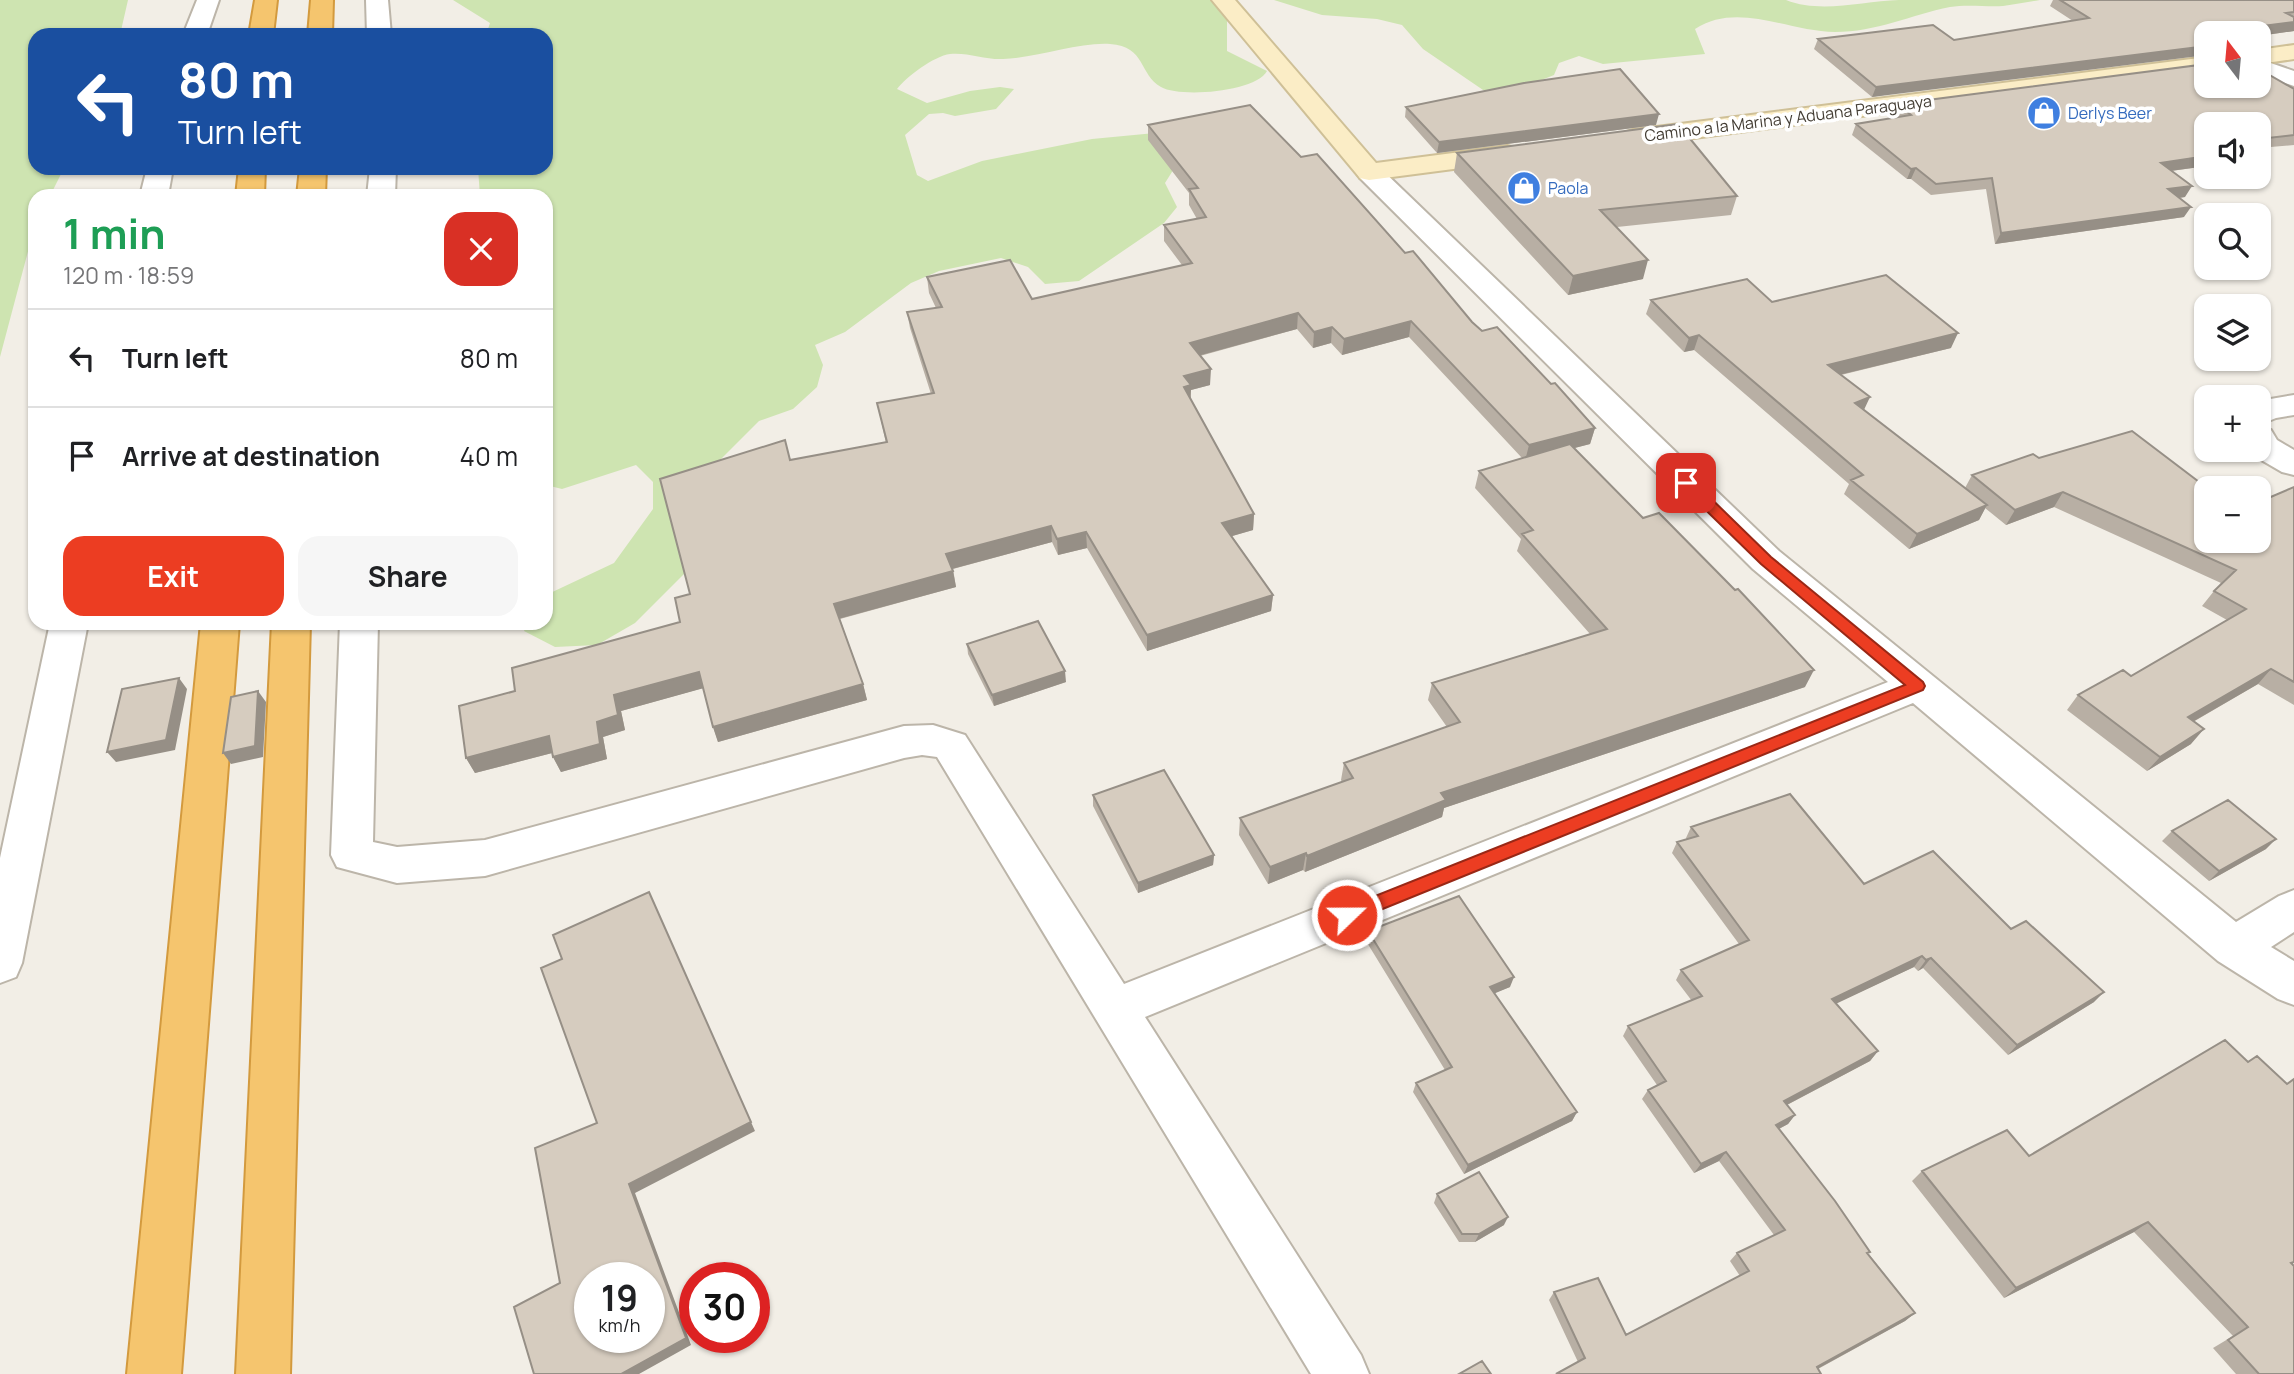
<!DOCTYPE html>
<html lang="en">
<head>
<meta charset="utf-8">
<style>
  :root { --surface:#fff; --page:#f6f6f6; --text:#202124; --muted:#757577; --line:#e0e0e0; --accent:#ec3d22 }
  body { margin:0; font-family:Manrope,sans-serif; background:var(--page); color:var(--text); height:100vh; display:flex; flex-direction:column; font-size:26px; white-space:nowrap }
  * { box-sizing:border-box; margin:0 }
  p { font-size:23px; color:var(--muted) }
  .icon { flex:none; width:38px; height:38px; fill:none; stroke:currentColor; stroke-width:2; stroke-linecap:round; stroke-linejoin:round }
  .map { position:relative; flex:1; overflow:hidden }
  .side { position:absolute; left:28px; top:189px; width:525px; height:441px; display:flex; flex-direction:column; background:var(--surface); border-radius:21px; box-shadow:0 2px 5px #0004 }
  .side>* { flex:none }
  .top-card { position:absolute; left:28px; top:28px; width:525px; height:147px; border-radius:21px; box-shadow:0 2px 5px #0004; background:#1a4fa0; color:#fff; overflow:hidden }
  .needle { width:46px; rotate:344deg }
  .buttons { position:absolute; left:2194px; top:21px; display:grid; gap:14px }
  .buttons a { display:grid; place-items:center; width:77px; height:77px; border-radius:14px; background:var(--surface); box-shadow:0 2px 5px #0004; font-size:35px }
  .speed { position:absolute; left:574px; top:1262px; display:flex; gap:14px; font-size:35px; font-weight:700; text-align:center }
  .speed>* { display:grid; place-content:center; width:91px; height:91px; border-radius:50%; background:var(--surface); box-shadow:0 2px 5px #0004; line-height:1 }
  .speed small { font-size:18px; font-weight:400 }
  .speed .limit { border:10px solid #d22; background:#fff; color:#111 }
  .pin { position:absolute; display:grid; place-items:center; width:60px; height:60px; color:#fff; margin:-30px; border-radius:14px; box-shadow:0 4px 10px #0006 }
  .me { position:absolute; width:77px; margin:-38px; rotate:68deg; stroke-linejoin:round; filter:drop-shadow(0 0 5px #0008) }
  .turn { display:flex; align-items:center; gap:24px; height:147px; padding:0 35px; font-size:32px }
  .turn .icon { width:91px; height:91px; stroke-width:2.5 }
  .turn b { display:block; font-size:49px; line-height:60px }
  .round { display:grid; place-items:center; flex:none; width:74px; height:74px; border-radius:21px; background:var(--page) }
  .overview { display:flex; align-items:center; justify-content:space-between; height:119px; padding:0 35px }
  h1 { font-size:42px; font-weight:700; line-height:52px; color:#1e9e55 }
  .cta { display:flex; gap:14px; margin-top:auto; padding:14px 35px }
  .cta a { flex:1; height:80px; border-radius:21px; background:var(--accent); color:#fff; font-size:28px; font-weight:700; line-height:80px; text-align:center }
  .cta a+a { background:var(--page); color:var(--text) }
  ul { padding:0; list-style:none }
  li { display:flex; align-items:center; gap:21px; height:98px; padding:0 35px; border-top:2px solid var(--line) }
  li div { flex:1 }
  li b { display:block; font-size:26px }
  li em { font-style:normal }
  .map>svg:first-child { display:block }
  .green { fill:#cee4b1 }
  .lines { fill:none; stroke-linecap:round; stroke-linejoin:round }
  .street-casing { stroke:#bcb5a9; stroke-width:4 }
  .secondary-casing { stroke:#cfc097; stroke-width:4 }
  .highway-casing { stroke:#d39a3e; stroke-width:4 }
  .street { fill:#fff; fill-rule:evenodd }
  .secondary { fill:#fbedc6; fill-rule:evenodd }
  .highway { fill:#f5c56e; fill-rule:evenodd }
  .wall { fill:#b8afa4 }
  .shaded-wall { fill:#968f86 }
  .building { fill:#d6ccbf; stroke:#968f86; stroke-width:2; fill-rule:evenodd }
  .route { fill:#ec3d22; stroke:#992816; stroke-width:2 }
  .labels { text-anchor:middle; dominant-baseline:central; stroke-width:7; stroke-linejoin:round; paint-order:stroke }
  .far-shop-label { font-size:16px; fill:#366cbe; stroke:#fff; text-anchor:start }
  .far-street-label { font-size:16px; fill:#443e35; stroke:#fff }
</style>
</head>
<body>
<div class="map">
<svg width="2294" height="1374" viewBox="0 0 2294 1374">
  <rect width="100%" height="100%" fill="#f2eee6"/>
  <path class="green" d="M0 0H128L120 35H35V168H64L50 196H35V225L0 357Z
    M453 0H1210L1227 10V51L1267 71C1256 92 1180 98 1161 87 1139 75 1146 46 1110 44 1079 42 1036 58 1003 59 986 60 967 52 950 54 934 56 906 77 897 89L927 103 970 91 1000 87 1014 89 996 109 955 116 943 113 929 114 905 135 917 175 928 181 982 161 1092 139 1155 133 1187 148 1165 183 1177 207 1164 223 1079 281 1045 284 1028 267 1001 258 939 271 911 283 845 332 815 345 823 365 817 387 793 409 759 421 692 488 689 569 635 623 597 645 555 647 524 631 527 623H546V595L614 563 653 509V482L636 465 562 489 546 485V196H480L478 168H546V35H486L490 23Z
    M1274 0H1786C1821 14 1863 1 1899 0 1946 0 1993 0 2040 0 2028 2 2016 4 2003 6 1986 7 1967 4 1950 7 1911 15 1876 32 1835 32 1789 32 1738 1 1695 29L1705 54 1603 64 1579 56 1559 63 1554 75 1534 83 1486 92 1423 49 1402 25 1377 19 1322 15Z"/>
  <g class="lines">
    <g class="street-casing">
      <path id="street" d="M197 0H219L207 35H183Z
        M366 0H388L391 35H367Z
        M2259 59 2294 71V86L2259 74Z
        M1369 164 1378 166 1779 551 2236 922 2279 896 2294 890V932L2271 947 2294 961V1005L2278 999 2218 961 1913 703 1145 1017 1361 1355 1369 1374H1311L937 757 922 755 904 758 485 876 397 883 337 867 331 855 340 623H378L373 842 397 847 485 840 904 726 933 725 965 735 1124 984 1888 682 1753 569 1360 178 1356 172 1360 166Z
        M147 168H173L168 196H140Z
        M370 168H396L395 196H367Z
        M2294 395V415L2276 418 2259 425V401Z
        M2259 427 2271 430 2277 440 2294 450V475L2282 472 2251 454 2249 450H2259Z
        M50 623H88L22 963 16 977 0 983V858Z"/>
    </g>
    <g class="secondary-casing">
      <path id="secondary" d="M1212 0H1235L1376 163 1507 146 1516 148 1520 154 1516 160 1507 162 1369 180 1360 178Z
        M2294 45V59L2259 64V50Z
        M2207 57V71L1633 146 1624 143 1620 138 1624 133 1633 130Z"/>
    </g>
    <g class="highway-casing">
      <path id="highway" d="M255 0H277L273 35H249Z
        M311 0H333L332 35H308Z
        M239 168H265L264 196H236Z
        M300 168H326L325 196H297Z
        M201 623H239L181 1374H127Z
        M272 623H310L290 1374H236Z"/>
    </g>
    <use href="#street" class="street"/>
    <use href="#secondary" class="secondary"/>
    <use href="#highway" class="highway"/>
  </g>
  <path class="wall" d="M2053 0H2294V31L2259 36V33L1872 97 1814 49 1818 39 1954 40 2073 21 2050 6Z
    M2294 89V145L2259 148V124H2207V166L2171 171 2185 197 2179 198 2184 217 1995 244 1986 189 1931 195 1911 179H1907L1852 135 1856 124 1897 118 1893 114 1897 104Z
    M1406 107 1656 125 1437 153 1405 117Z
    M1148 125 1301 157 1405 253 1472 322 1551 384 1595 428 1590 444 1574 448 1805 687 1444 808 1442 817 1305 872 1303 870 1268 884 1239 835 1240 818 1342 782 1341 780 1344 763 1447 727 1428 700 1432 683 1590 634 1517 551 1521 539 1475 488 1479 471 1522 458 1409 337 1342 355 1331 343 1313 348 1297 329 1200 356 1210 385 1191 390V399L1254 514 1253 530 1232 536 1273 595 1271 611 1147 651 1087 548 1058 555 1052 542 953 569 956 587 840 619 863 684 867 700 718 742 713 727 703 688 621 711 625 730 603 737 607 759 561 772 553 757 552 753 475 773 466 758 515 691 680 622 690 594 790 460 886 443 877 403 931 394 910 328 907 312 936 308 929 293 927 277 1032 299 1182 265 1164 241V225L1197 219 1189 205V193L1148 140Z
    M1457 153 1737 196 1731 215 1617 227 1643 279 1568 295 1454 172Z
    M1651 300 1772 302 1951 348 1841 375 1864 410 1965 488 1972 475 2039 458 2207 541 2294 487V705L2258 684 2193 722 2191 744 2147 771 2067 710 2078 695 2131 676 2227 620 2202 606 2214 591 2221 583 2054 507 2006 525 1985 508 1979 520 1909 549 1844 494 1849 484 1694 350 1684 352 1646 314Z
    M967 644 1066 682 994 706 968 654Z
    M1093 795 1214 855 1213 865 1138 893 1093 806Z
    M1691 827 1864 884 2011 929 2094 1002 2008 1055 1923 968 1918 971 1914 967 1836 1003 1878 1051 1870 1061 1787 1105 1795 1115 1788 1124 1779 1129 1870 1252 1868 1253 1915 1313 1905 1321 1818 1369 1578 1362 1549 1300 1554 1292 1626 1335 1740 1276 1730 1261 1737 1253 1774 1235 1719 1161 1694 1173 1642 1099 1648 1090 1657 1085 1623 1036 1628 1026 1692 1001 1676 980 1681 970 1739 944 1672 853 1677 842 1687 840 1686 838Z
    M2172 831 2266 849 2209 881 2162 841Z
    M1368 931 1510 987 1494 993 1577 1112 1572 1121 1464 1174 1413 1092 1416 1083 1445 1070 1366 941Z
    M2029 1156 2291 1263 2294 1374H2236L2213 1348 2233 1336 2134 1232 2004 1298 1912 1181 1922 1171Z
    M1437 1194 1504 1225 1475 1242H1459L1434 1203Z"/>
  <path class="shaded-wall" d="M2294 22V31L2259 36V33H2213Z
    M2207 46V55L1872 97 1876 87Z
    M1659 114 1656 125 1437 153 1439 142Z
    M2207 156V166L2155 173 2161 163Z
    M1916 168 1911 179H1907L1911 169Z
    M2192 186 2185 197 2162 200 2168 189Z
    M2191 207 2184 217 1995 244 2001 233Z
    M1648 260 1643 279 1568 295 1573 276Z
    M1298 313 1297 329 1190 358V343Z
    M1411 321 1409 337 1342 355 1344 339Z
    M1332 327 1331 343 1313 348 1314 332Z
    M1958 333 1951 348 1822 379 1828 365Z
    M1699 335 1694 350 1684 352 1689 338Z
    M1211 369 1210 385 1191 390 1190 401 1184 402V376Z
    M1870 397 1863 412 1855 403Z
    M1595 428 1590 444 1525 461 1529 445Z
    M2063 492 2054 507 2006 525 2015 510Z
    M1987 505 1979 520 1909 549 1917 534Z
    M1254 514 1253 530 1222 539V523Z
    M1051 526 1052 542 948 570 946 554Z
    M1086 532 1087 548 1058 555 1057 539Z
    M953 571 956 587 838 619 834 604Z
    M1273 595 1271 611 1147 651V635Z
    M2271 669 2258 684 2175 732 2188 717Z
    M1814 670 1805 687 1444 808 1442 817 1305 872 1307 856 1441 793Z
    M1065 671 1066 682 994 706 992 695Z
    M699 672 704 688 621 711 625 730 603 737 607 759 561 772 553 757 614 695Z
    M179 678 187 689 175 750 116 762 107 752Z
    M863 684 867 700 718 742 713 727Z
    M258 691 266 702 263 757 231 764 223 753Z
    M2204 729 2191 744 2147 771 2160 757Z
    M549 736 556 752 475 773 466 758Z
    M2276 839 2266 849 2209 881 2219 871Z
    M1306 853 1303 870 1268 884 1270 867Z
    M1214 855 1213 865 1138 893V883Z
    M649 892 755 1131 635 1193 691 1345 639 1374H621L629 1184Z
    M1922 956 1914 967 1825 1009 1832 999Z
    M1931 958 1923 968 1918 971 1926 960Z
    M1514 977 1510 987 1486 997 1490 987Z
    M2104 992 2094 1002 2008 1055 2017 1045Z
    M1878 1051 1870 1061 1777 1110 1784 1101Z
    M1577 1112 1572 1121 1464 1174 1468 1165Z
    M1795 1115 1788 1124 1769 1134 1776 1125Z
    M1726 1152 1719 1161 1694 1173 1701 1164Z
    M1508 1217 1504 1225 1475 1242 1479 1234Z
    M2148 1222 2134 1232 2004 1298 2016 1288Z
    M1915 1313 1905 1321 1808 1374 1817 1367Z"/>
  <path class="building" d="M2060 0H2294V12L2286 13 2294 17V22L2207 33 2203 35 2207 37V46L1876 87 1818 39 1933 25 1954 40 2089 18Z
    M2207 64V86H2259V69L2294 89V135L2259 139V124H2207V156L2161 163 2192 186 2168 189 2191 207 2001 233 1992 178 1936 184 1916 168 1911 169 1856 124 1911 115 1897 104Z
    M1620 69 1659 114 1439 142 1406 107 1524 83Z
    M1250 105 1301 157 1317 154 1405 253 1413 251 1472 322 1482 331 1497 327 1551 384 1555 383 1595 428 1529 445 1411 321 1344 339 1332 327 1314 332 1298 313 1190 343 1211 369 1184 376 1191 385 1184 387 1254 514 1222 523 1273 595 1147 635 1086 532 1057 539 1051 526 946 554 953 571 834 604 863 684 713 727 699 672 614 695 618 715 597 722 600 744 553 757 549 736 466 758 459 706 515 691 512 668 680 622 675 598 690 594 660 479 785 440 790 460 887 442 877 403 934 393 907 312 942 307 927 277 1010 260 1032 299 1192 263 1164 225 1206 217 1189 189 1198 188 1148 125Z
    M1678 124 1737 196 1600 210 1648 260 1573 276 1457 153Z
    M1886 275 1958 333 1828 365 1870 397 1855 403 1987 505 1917 534 1851 480 1863 475 1699 335 1689 338 1651 300 1747 279 1772 302Z
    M2132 431 2207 488V541H2259V502L2294 487V682L2271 669 2188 717 2204 729 2160 757 2078 695 2123 670 2131 676 2246 609 2214 591 2236 570 2063 492 2015 510 1972 475 2033 454 2039 458Z
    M1570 444 1643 518 1659 513 1735 590 1738 589 1814 670 1441 793 1446 800 1307 856 1306 853 1270 867 1240 818 1353 778 1344 763 1460 722 1432 683 1607 629 1522 534 1533 530 1479 471Z
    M1038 621 1065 671 992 695 967 644Z
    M179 678 166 740 107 752 122 689Z
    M258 691 255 746 223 753 231 697Z
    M1164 770 1214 855 1138 883 1093 795Z
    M1790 794 1864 884 1933 851 2011 929 2026 921 2104 992 2017 1045 1931 958 1926 960 1922 956 1832 999 1878 1051 1784 1101 1795 1115 1776 1125 1835 1201 1870 1252 1867 1253 1915 1313 1817 1367 1821 1374H1556L1585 1358 1554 1292 1598 1278 1626 1335 1749 1271 1737 1253 1785 1230 1726 1152 1701 1164 1648 1090 1666 1081 1628 1026 1702 996 1681 970 1749 940 1677 842 1698 836 1691 827Z
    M2228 800 2276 839 2219 871 2172 831Z
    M649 892 751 1122 629 1184 686 1338 621 1374H534L514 1307 560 1283 535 1148 597 1123 541 968 562 959 553 935ZM590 1278H649V1337H590Z
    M1459 896 1514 977 1490 987 1577 1112 1468 1165 1416 1083 1452 1067 1368 931Z
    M2225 1040 2248 1062 2257 1056 2287 1084 2294 1079V1262L2291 1263 2294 1266V1374H2259L2228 1340 2248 1327 2148 1222 2016 1288 1922 1171 2007 1130 2029 1156Z
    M1479 1172 1508 1217 1479 1234H1462L1437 1194Z
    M1482 1361 1491 1374H1459Z"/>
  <path class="route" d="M1686 478 1691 479 1771 557 1923 682 1925 686 1923 690 1353 921 1347 923 1340 921 1338 915 1340 910 1905 685 1761 564 1681 486 1679 483Z"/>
  <defs>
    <g id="shop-disc" transform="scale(1.75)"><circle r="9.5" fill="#3f7fe0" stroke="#fff"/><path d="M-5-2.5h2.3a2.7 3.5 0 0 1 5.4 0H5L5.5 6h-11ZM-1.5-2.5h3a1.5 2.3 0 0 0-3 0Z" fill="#fff"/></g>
  </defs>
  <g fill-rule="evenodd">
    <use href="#shop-disc" x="2044" y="113"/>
    <use href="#shop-disc" x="1524" y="188"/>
  </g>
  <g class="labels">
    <g class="far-shop-label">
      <text x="2068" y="113">Derlys Beer</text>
      <text x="1548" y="188">Paola</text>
    </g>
    <g class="far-street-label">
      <text transform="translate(1788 118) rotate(-7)">Camino a la Marina y Aduana Paraguaya</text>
    </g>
  </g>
</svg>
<div class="buttons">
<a><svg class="needle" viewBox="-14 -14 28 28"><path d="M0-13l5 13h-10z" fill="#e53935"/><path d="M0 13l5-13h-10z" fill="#757577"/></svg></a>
<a><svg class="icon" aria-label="sound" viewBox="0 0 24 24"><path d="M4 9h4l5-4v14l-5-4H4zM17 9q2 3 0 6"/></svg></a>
<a><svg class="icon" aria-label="search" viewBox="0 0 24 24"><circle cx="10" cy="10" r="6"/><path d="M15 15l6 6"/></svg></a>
<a><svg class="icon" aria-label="layers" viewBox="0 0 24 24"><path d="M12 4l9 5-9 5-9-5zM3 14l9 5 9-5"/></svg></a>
<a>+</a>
<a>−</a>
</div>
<div class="speed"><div>19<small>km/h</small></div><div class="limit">30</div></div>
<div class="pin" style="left:1686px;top:483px;background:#d93025"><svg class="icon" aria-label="arrive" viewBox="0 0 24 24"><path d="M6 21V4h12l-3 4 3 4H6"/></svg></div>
<svg class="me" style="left:1347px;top:915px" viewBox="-20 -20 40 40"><circle r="17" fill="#ec3d22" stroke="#fff" stroke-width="3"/><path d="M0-11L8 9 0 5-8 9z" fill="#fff"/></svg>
<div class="top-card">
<div class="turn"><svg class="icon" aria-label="left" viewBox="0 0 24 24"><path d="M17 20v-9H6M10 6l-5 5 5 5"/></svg><div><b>80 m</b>Turn left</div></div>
</div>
<section class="side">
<div class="overview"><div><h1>1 min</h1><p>120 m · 18:59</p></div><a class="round" style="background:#d93025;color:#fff"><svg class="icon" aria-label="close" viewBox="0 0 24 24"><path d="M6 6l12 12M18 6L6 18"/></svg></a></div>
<ul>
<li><svg class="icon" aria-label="left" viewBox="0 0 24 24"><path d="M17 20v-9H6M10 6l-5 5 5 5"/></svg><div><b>Turn left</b></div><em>80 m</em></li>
<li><svg class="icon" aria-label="arrive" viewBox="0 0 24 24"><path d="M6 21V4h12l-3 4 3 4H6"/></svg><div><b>Arrive at destination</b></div><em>40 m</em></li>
</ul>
<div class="cta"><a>Exit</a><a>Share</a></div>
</section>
</div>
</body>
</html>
